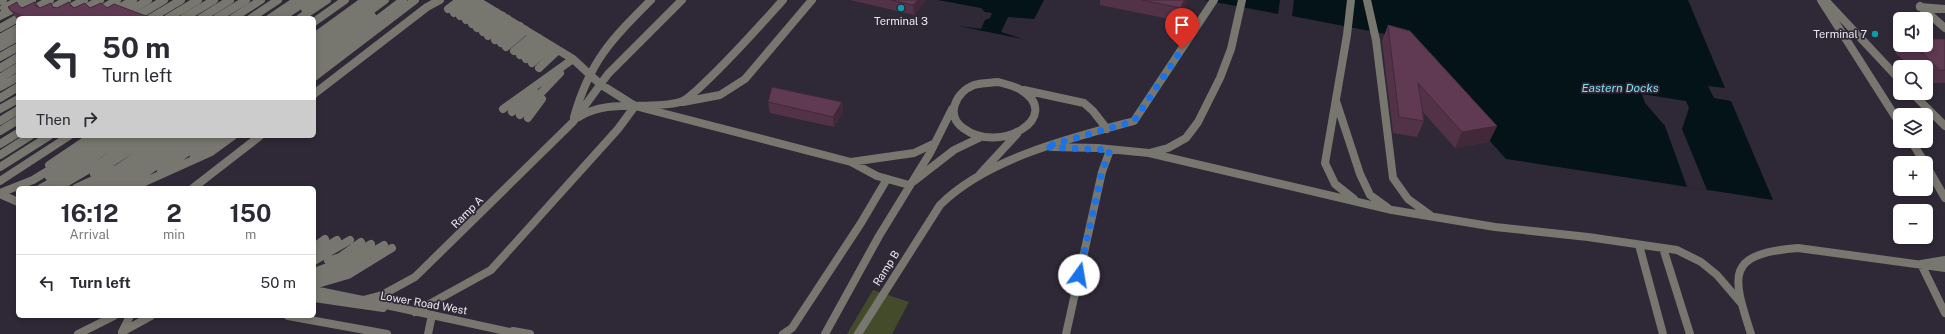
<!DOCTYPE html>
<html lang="en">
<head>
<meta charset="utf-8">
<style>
  :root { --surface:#fff; --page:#f7f7f7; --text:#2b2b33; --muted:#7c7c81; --line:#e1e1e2 }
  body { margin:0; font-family:"Public Sans",sans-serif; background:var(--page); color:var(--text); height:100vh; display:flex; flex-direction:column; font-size:15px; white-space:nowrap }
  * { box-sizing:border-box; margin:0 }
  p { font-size:13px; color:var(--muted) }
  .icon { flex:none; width:22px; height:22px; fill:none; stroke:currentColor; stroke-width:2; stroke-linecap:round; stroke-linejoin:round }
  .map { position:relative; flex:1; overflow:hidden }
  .drawer { position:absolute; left:16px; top:186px; width:300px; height:132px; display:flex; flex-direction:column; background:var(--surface); border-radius:6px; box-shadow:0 2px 6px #0003 }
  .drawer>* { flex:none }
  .guide { position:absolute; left:16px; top:16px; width:300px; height:122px; border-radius:6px; box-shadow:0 2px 6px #0003; background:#fff; color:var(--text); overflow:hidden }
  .controls { position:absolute; left:1893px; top:12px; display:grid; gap:8px }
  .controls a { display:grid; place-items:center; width:40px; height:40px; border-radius:6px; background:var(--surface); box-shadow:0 2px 6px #0003; font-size:20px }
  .pin { position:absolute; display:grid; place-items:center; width:34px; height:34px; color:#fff; margin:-41px -17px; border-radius:50% 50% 50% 0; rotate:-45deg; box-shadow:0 0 4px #0007 }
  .pin .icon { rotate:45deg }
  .me { position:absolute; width:44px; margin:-22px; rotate:13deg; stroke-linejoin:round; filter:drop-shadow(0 0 3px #0008) }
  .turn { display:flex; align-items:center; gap:14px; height:84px; padding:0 20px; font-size:18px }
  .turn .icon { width:52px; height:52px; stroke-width:2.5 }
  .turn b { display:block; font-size:28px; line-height:34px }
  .then { display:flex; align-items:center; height:38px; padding:0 20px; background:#0003; gap:8px; font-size:15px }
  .eta { display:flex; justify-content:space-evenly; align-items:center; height:68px; text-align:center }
  .eta b { font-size:24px; font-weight:700; line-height:28px }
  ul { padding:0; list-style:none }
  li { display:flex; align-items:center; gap:12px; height:56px; padding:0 20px; border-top:1px solid var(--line) }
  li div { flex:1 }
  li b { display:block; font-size:15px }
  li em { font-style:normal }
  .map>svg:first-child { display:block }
  .green { fill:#434b2a }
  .water { fill:#031317 }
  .pier { fill:#2f2836 }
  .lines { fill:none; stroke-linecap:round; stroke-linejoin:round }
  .service { stroke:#77776f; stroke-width:8 }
  .service-bridge { stroke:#77776f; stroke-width:8 }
  .wall { fill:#523247 }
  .shaded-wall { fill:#422939 }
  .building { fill:#5f3a52; stroke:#422939 }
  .route { stroke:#1a73e8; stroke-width:7; stroke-dasharray:0 12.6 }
  .culture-dot { fill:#0f9aa8; stroke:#2f2836; stroke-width:1.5 }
  .labels { text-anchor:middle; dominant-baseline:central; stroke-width:3.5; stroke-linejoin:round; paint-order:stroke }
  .poi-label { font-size:11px; fill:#ece8f1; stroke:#2f2836 }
  .street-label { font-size:11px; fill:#ece8f1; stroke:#2f2836 }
  .water-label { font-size:12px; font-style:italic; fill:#81dff1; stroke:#2f2836 }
</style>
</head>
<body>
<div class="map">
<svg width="1945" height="334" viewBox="0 0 1945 334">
  <rect width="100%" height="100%" fill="#2f2836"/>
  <path class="green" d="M873 290 909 302 892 334H847Z"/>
  <path class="water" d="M938 0H1044L1034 19 1008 17 1001 32 1023 39 958 26 981 29 985 20 990 18 992 13 985 12 981 8Z
    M1204 0H1280L1278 14Z
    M1294 0H1688L1725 88 1708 86 1714 98 1731 101 1773 200 1506 159 1396 36 1292 16Z"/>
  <path class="pier" d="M1642 94 1686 101 1689 108 1682 129 1707 190 1687 187 1665 126 1645 103Z"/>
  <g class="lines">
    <path class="service" d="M476 0 573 59 600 84 635 106 851 162 877 176 909 185
      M1351 0 1347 35 1325 163 1335 184 1354 199
      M1367 0 1376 40 1393 178 1408 199 1430 215
      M1821 0 1900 124
      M1825 0 1900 80
      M0 1 3 0
      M1920 6 1945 28
      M1920 7 1945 9
      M4 8 19 0
      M305 9 318 0
      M448 9 460 0
      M454 13 470 0
      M0 16 32 0
      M460 16 479 1
      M35 18 67 0
      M52 18 84 0
      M68 18 100 0
      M86 18 117 0
      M102 18 133 0
      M118 18 148 0
      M134 18 164 0
      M151 18 181 0
      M168 18 198 0
      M184 18 214 0
      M201 18 230 0
      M217 18 246 0
      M233 18 261 0
      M251 18 278 0
      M270 18 297 0
      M281 18 308 0
      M300 18 327 0
      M466 20 484 5
      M314 22 345 0
      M472 24 491 9
      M0 28 50 0
      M477 28 496 12
      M483 32 503 16
      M488 36 508 19
      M314 37 365 0
      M0 38 18 28
      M495 40 514 23
      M501 43 520 26
      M314 44 375 0
      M0 47 18 37
      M506 47 526 30
      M514 51 533 35
      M314 52 385 0
      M520 55 539 38
      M0 57 18 47
      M526 59 545 42
      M314 60 372 16
      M532 63 551 46
      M0 68 18 57
      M314 68 403 0
      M539 68 558 50
      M314 77 415 0
      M0 78 18 67
      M998 82C1005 84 1015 86 1021 90 1064 116 1000 156 963 128 945 115 956 92 974 85 981 83 990 83 998 82Z
      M0 87 18 77
      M1024 90 1084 103 1093 111 1107 129
      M1912 93 1945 126
      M314 94 427 7 440 0
      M0 98 18 87
      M1336 101 1360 174 1370 195 1388 208
      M683 102 720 95 745 79 812 0
      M0 109 18 99
      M503 109 573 59
      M512 112 535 92
      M520 115 560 73
      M574 117C590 61 611 40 651 0
      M579 117C608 98 648 111 680 102 686 101 692 94 697 90 728 62 755 31 783 0
      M528 118 542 99
      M0 121 18 110
      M0 131 18 120
      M1911 141 1925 163
      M0 144 18 133
      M1052 147 1098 148 1149 153 1168 148 1186 138 1198 122 1220 78 1231 49 1242 0
      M1149 153 1392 210 1495 227 1588 237 1677 250 1701 262 1717 275 1741 303
      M0 155 30 136
      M194 156 221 136
      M851 162 914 153 935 143
      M49 165 92 136
      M1926 165 1945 198
      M0 167 49 136
      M161 171 210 136
      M94 174 152 136
      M980 174 1017 134
      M49 177 116 136
      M0 181 69 136
      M914 181 954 150 981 137
      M41 188 74 170 127 136
      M57 188 103 161 140 136
      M76 188 117 169 165 136
      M92 188 125 171 175 136
      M105 188 132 174 186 136
      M117 188 140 177 198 136
      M131 188 211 152 233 136
      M193 188 260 136
      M0 193 33 180 105 136
      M0 194 18 202
      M1639 245 1663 334
      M314 247 325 239
      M1663 248 1690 334
      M314 254 337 240
      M1945 260 1921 264 1945 313
      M314 261 350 240
      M328 261 340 257 361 242
      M314 272 344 261 371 244
      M314 278 345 268 384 245
      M314 285 348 275 392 248
      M314 290 363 300 382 295 415 277 573 122 608 74 682 0
      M314 298 383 308
      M415 312 491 270 618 129 635 106
      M288 316 387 334
      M513 331 530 334
      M122 332 151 316
      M122 332 130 316
      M78 334 114 316
      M428 334 432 315
      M783 334 792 328 861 223 887 179
      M825 334 879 236 930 153 952 109
      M858 334 940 205C987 158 1071 138 1134 121L1214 0
      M1066 334 1102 172 1110 150
      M1751 334C1732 275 1725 254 1798 248L1945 268"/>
    <path class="service-bridge" d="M363 300 519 334"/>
  </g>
  <path class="wall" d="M850 0H926L914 15Z
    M1100 0H1187L1179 21 1100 5Z
    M35 2 40 8 54 7 57 8 69 2 73 7 107 8 151 18H18V20L8 7H21L22 8Z
    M1388 25 1497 126 1489 142 1455 148 1422 111 1424 121 1417 137 1393 133 1382 41Z
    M1945 39V83H1928L1926 81V67H1912L1895 53 1901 45H1926Z
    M768 102H842L843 112 834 127 770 113Z"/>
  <path class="shaded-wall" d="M918 0H926L914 15 913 5Z
    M1184 0H1187L1179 21 1181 8Z
    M842 102 843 112 834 127 833 117Z
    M1497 126 1489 142 1455 148 1462 132Z"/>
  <path class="building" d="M891 0H918L913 5Z
    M1142 0H1184L1181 8Z
    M17 2 18 5 22 8 35 2V5L40 8 51 3 53 7 57 8 69 2 70 5 74 8 85 3 90 8 101 3 107 8 114 4 151 18H27L11 11 8 7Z
    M1388 25 1410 31 1497 126 1462 132 1418 83 1424 121 1399 117Z
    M1926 39H1945V70H1939L1926 56 1913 45H1926Z
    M772 87 842 102 833 117 768 102Z"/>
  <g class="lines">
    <path class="route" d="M1079 275 1102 172 1110 150 1045 147 1134 121 1182 49"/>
  </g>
  <g class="culture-dot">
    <circle cx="901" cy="8" r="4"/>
    <circle cx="1875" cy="34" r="4"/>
  </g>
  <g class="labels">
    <g class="poi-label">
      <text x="901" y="21">Terminal 3</text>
      <text x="1867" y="34" text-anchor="end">Terminal 7</text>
    </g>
    <g class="street-label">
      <text transform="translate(467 212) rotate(-45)">Ramp A</text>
      <text transform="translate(886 268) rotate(-58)">Ramp B</text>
      <text transform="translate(424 303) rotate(10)">Lower Road West</text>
    </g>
    <g class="water-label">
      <text x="1620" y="88">Eastern Docks</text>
    </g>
  </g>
</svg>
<div class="controls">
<a><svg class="icon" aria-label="sound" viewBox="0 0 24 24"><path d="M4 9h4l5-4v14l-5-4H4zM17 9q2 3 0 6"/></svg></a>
<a><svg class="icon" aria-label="search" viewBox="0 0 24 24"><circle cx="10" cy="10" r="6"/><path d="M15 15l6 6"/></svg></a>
<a><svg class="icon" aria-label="layers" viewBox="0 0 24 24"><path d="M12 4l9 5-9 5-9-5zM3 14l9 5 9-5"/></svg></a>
<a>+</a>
<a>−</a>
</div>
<div class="pin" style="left:1182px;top:49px;background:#d93025"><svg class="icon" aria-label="arrive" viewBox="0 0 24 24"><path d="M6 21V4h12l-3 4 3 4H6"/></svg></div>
<svg class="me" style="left:1079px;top:275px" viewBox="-20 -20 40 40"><circle r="19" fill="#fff"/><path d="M0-13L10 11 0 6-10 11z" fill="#1a73e8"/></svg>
<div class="guide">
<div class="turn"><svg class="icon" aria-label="left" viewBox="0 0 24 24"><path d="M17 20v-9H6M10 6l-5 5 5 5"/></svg><div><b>50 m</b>Turn left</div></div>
<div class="then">Then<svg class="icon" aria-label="right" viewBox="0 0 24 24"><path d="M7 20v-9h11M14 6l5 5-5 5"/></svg></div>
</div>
<section class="drawer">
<div class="eta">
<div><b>16:12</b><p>Arrival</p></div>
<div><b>2</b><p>min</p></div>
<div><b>150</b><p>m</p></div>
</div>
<ul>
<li><svg class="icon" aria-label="left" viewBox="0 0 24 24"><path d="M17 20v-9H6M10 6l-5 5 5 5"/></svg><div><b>Turn left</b></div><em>50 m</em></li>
</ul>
</section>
</div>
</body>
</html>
